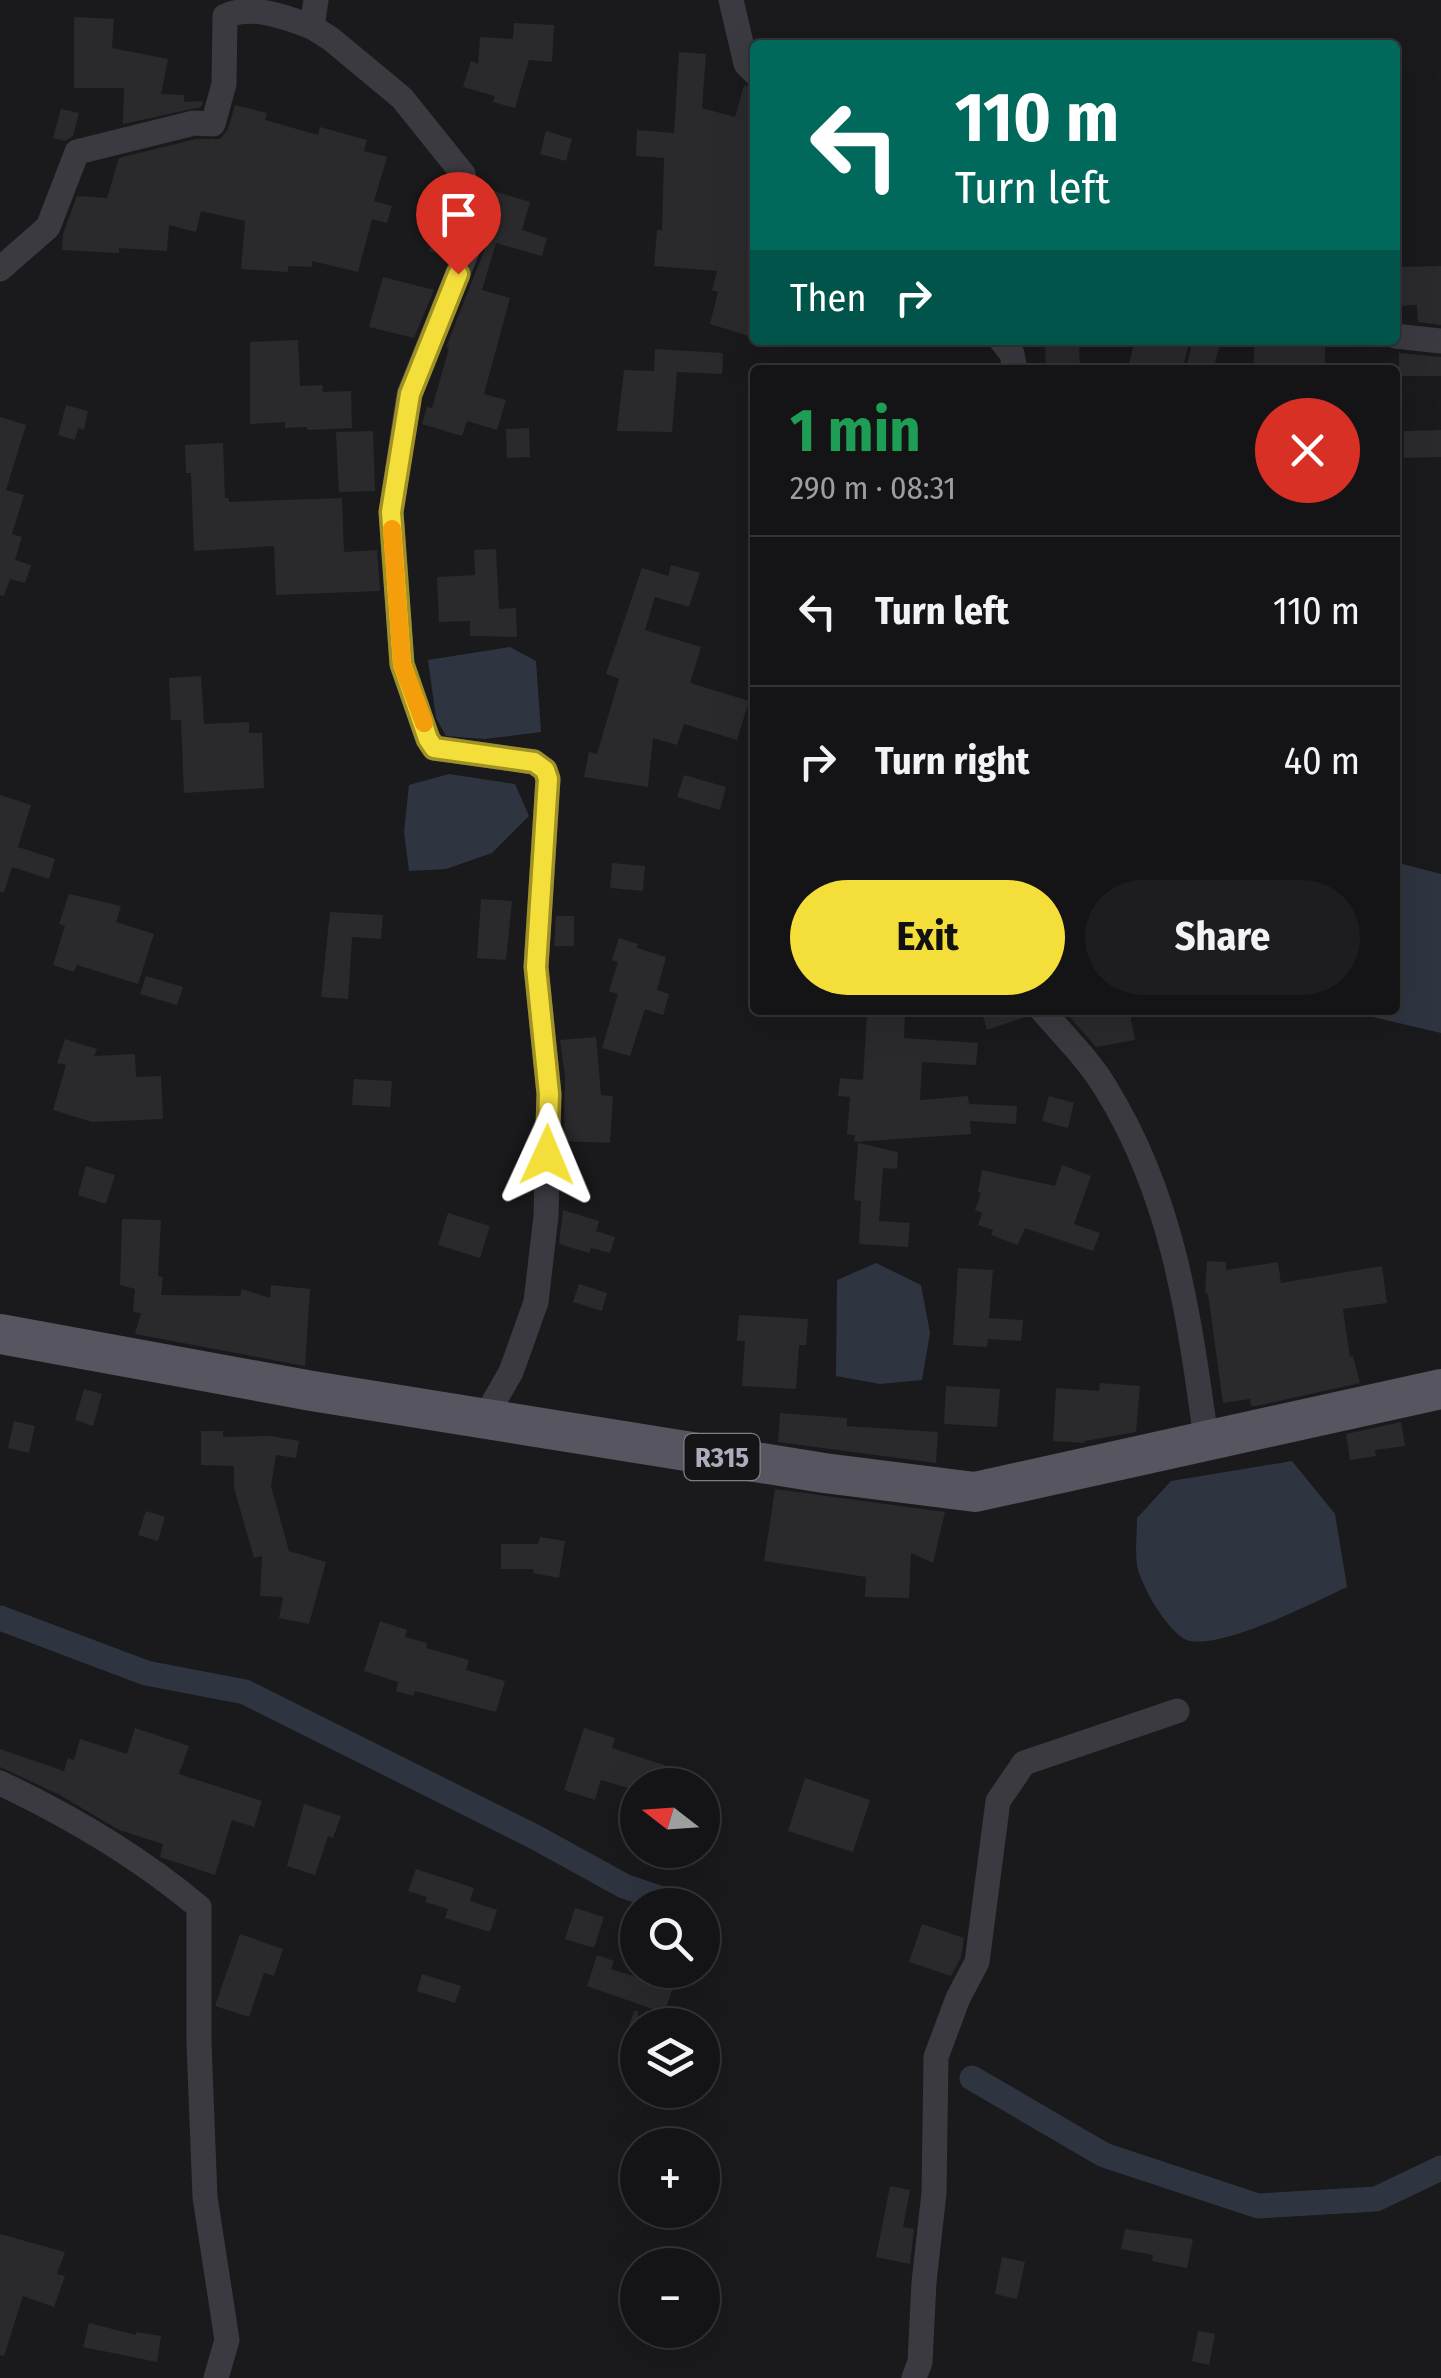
<!DOCTYPE html>
<html lang="en">
<head>
<meta charset="utf-8">
<style>
  :root { --surface:#141315; --page:#1d1c1e; --text:#f1f3f6; --muted:#9d9ea0; --line:#333234; --accent:#f4df3a }
  body { margin:0; font-family:"Fira Sans Condensed",sans-serif; background:var(--page); color:var(--text); height:100vh; display:flex; flex-direction:column; font-size:38px; white-space:nowrap }
  * { box-sizing:border-box; margin:0 }
  p { font-size:32px; color:var(--muted) }
  .icon { flex:none; width:55px; height:55px; fill:none; stroke:currentColor; stroke-width:2; stroke-linecap:round; stroke-linejoin:round }
  .map { position:relative; flex:1; overflow:hidden }
  .sheet { position:absolute; left:750px; top:365px; width:650px; height:650px; display:flex; flex-direction:column; background:var(--surface); border-radius:10px; box-shadow:0 10px 40px #0002,0 0 0 2px var(--line) }
  .sheet>* { flex:none }
  .guide { position:absolute; left:750px; top:40px; width:650px; height:305px; border-radius:10px; box-shadow:0 10px 40px #0002,0 0 0 2px var(--line); background:#00695c; color:#fff; overflow:hidden }
  .needle { width:65px; rotate:287deg }
  .tools { position:absolute; left:620px; top:1768px; display:grid; gap:20px }
  .tools a { display:grid; place-items:center; width:100px; height:100px; border-radius:50%; background:var(--surface); box-shadow:0 10px 40px #0002,0 0 0 2px var(--line); font-size:50px }
  .pin { position:absolute; display:grid; place-items:center; width:85px; height:85px; color:#fff; margin:-102px -42px; border-radius:50% 50% 50% 0; rotate:-45deg; box-shadow:0 0 10px #0007 }
  .pin .icon { rotate:45deg }
  .me { position:absolute; width:110px; margin:-55px; rotate:1deg; stroke-linejoin:round; filter:drop-shadow(0 0 8px #0008) }
  .turn { display:flex; align-items:center; gap:35px; height:210px; padding:0 40px; font-size:45px }
  .turn .icon { width:130px; height:130px; stroke-width:2.5 }
  .turn b { display:block; font-size:70px; line-height:85px }
  .then { display:flex; align-items:center; height:95px; padding:0 40px; background:#0003; gap:20px; font-size:38px }
  .round { display:grid; place-items:center; flex:none; width:105px; height:105px; border-radius:52px; background:var(--page) }
  .headline { display:flex; align-items:center; justify-content:space-between; height:170px; padding:0 40px }
  h1 { font-size:60px; font-weight:700; line-height:75px; color:#1e9e55 }
  .primary-button { display:flex; gap:20px; margin-top:auto; padding:20px 40px }
  .primary-button a { flex:1; height:115px; border-radius:60px; background:var(--accent); color:#111; font-size:40px; font-weight:700; line-height:115px; text-align:center }
  .primary-button a+a { background:var(--page); color:var(--text) }
  ul { padding:0; list-style:none }
  li { display:flex; align-items:center; gap:30px; height:150px; padding:0 40px; border-top:2px solid var(--line) }
  li div { flex:1 }
  li b { display:block; font-size:38px }
  li em { font-style:normal }
  .map>svg:first-child { display:block }
  .water { fill:#2f3540 }
  .lines { fill:none; stroke-linecap:round; stroke-linejoin:round }
  .canal { stroke:#2f3540; stroke-width:25 }
  .building { fill:#2a2a2d }
  .minor { stroke:#3b3a41; stroke-width:25 }
  .primary { stroke:#575660; stroke-width:40 }
  .route-casing { stroke:#9f9126; stroke-width:25 }
  .route { stroke:#f4df3a; stroke-width:18 }
  .slow { stroke:#f59e0b; stroke-width:18 }
  .labels { text-anchor:middle; dominant-baseline:central; stroke-width:10; stroke-linejoin:round; paint-order:stroke }
  .shield { fill:#151417; stroke:#7f7f8a; stroke-width:2.5 }
  .shield-label { font-size:28px; font-weight:bold; fill:#acadbb }
</style>
</head>
<body>
<div class="map">
<svg width="1441" height="2378" viewBox="0 0 1441 2378">
  <rect width="100%" height="100%" fill="#1a191c"/>
  <path class="water" d="M510 647 536 661 541 732 485 739 446 736 436 718 428 660Z
    M449 774 515 784 529 816 492 853 446 869 409 871 404 832 409 785Z
    M1395 862 1441 874V1033L1343 1010H1395Z
    M876 1263 921 1285 930 1333 922 1380 880 1384 836 1376 837 1280Z
    M1292 1461 1335 1514 1347 1587C1315 1602 1219 1651 1187 1640 1168 1633 1140 1584 1137 1565 1135 1550 1137 1533 1137 1518L1171 1481Z"/>
  <g class="lines">
    <path class="canal" d="M0 1618 146 1673 245 1692 535 1837 624 1886 668 1901
      M972 2078 1104 2155 1258 2206 1376 2199 1441 2168"/>
  </g>
  <path class="building" d="M74 17 114 19 112 48 168 59 161 94 184 95V102L203 101 201 107 123 124 124 88H74Z
    M514 23 554 25 552 62 529 60 515 108 493 102 495 96 463 87 471 61 478 64 480 37 513 39Z
    M679 52 706 54 702 108 735 117 744 85 755 89V288L747 316 755 319V338L710 324 718 292 712 290 717 271 654 266 657 230H662L664 158 636 156 637 130 674 133Z
    M235 105 267 113 265 120 318 135 320 127 367 140 364 151 387 157 374 201 392 206 387 223 372 219 358 272 312 261V267L288 266V272L241 269 245 221 201 211 196 232 169 225 167 251 119 248V253L62 250 63 234 77 196 107 198 119 158 196 139H220L228 129Z
    M61 109 79 113 73 136 65 141 53 138Z
    M546 131 572 139 566 161 540 154Z
    M494 191 530 202 522 230 547 238 542 256 496 243 482 290 510 298 484 394 506 400 497 430 467 421 462 436 422 424 427 407 432 408 449 348 446 347 486 246 488 210Z
    M437 224 455 229 447 256 429 251Z
    M1441 266V325L1418 322 1417 305 1395 306V267Z
    M383 277 434 290 414 338 369 327Z
    M298 340 300 386 322 385 323 392 351 391 352 428 307 430V427L285 428V422L250 424V342Z
    M1135 340H1162L1188 347 1182 370H1152L1129 364Z
    M1193 340 1220 344 1213 370 1187 364Z
    M1079 342 1080 370H1046L1045 344Z
    M1254 345 1325 346V370H1254Z
    M655 349 723 353 722 374 677 372 672 432 617 431 624 370 654 371Z
    M1399 353 1441 357V376H1399Z
    M66 405 88 411 84 430 78 428 75 440 58 435Z
    M0 417 26 425 6 490 24 495 12 534 22 537 15 560 31 565 25 583 10 579 4 596 0 595Z
    M529 428 530 457 507 458 506 429Z
    M1441 430V457L1404 458V431Z
    M373 431 375 491 339 492 336 432Z
    M223 443 225 498H229V502L342 498 344 552 377 550 380 591 276 595 274 546 194 551 191 473H186L185 445Z
    M496 549 499 609 516 608 517 637 470 636V621L439 622 437 577 475 575 474 550Z
    M671 565 700 573 689 607 655 597 645 630 701 647 690 683 749 701 737 740 684 724 677 745 653 738 648 787 584 777 589 752 597 754 619 679 606 674 642 568 668 576Z
    M201 676 204 724 249 722V733H262L264 788 184 793 181 720H171L169 678Z
    M684 775 726 787 720 810 677 797Z
    M0 795 31 805 18 847 55 859 49 879 12 867 4 892H0Z
    M612 863 645 866 643 891 610 888Z
    M69 894 121 906 116 922 154 934 138 984 77 965 74 972 53 965 65 926 59 924Z
    M481 899 512 901 506 960 477 958Z
    M330 912 383 915 381 939 352 937 348 999 321 997Z
    M556 916H574V946H554Z
    M619 938 638 944 637 948 666 957 657 990 669 994 663 1015 645 1009 630 1056 602 1048 618 994 609 991 618 962 612 960Z
    M146 976 183 987 177 1005 140 994Z
    M981 1010H1026L1028 1016 987 1030Z
    M1076 1010H1129L1135 1040 1096 1047 1067 1014Z
    M867 1012 905 1015 904 1038 978 1043 976 1065 922 1062 920 1100 968 1096 969 1104 1017 1106 1016 1124 970 1121 971 1134 854 1142 855 1135 847 1134 850 1097 838 1096 840 1078 863 1080Z
    M596 1037 601 1095 613 1096 610 1143 564 1141 565 1076 560 1040Z
    M65 1039 97 1049 94 1056 135 1054 136 1077 161 1076 163 1119 92 1122 53 1110 66 1065 57 1063Z
    M354 1079 392 1081 390 1107 352 1105Z
    M1049 1096 1074 1103 1068 1128 1042 1121Z
    M858 1143 898 1152 897 1169 883 1168 879 1221 910 1223 908 1247 859 1244 861 1201 854 1200Z
    M1062 1165 1091 1176 1074 1224 1100 1233 1093 1251 1025 1228 1018 1245 991 1235 993 1230 978 1225 982 1213 975 1210 981 1193 978 1192 982 1170 1055 1186Z
    M86 1166 115 1175 106 1204 78 1195Z
    M563 1210 599 1221 596 1231 615 1237 610 1253 591 1248 589 1253 559 1244Z
    M448 1213 490 1226 480 1258 438 1245Z
    M122 1219 161 1220 158 1276 163 1277 161 1295 240 1296 242 1289 270 1298 271 1285 310 1289 305 1366 135 1334 141 1313 133 1312 135 1289 120 1285Z
    M1207 1261 1226 1262V1270L1278 1262 1281 1283 1382 1266 1387 1303 1343 1309 1350 1357 1353 1356 1360 1383 1256 1406H1251L1250 1399 1223 1403 1208 1294 1205 1293Z
    M958 1268 993 1270 989 1318 1023 1320 1021 1341 988 1339 987 1347 953 1345Z
    M579 1284 607 1293 602 1311 573 1302Z
    M739 1315 808 1319 806 1345H799L796 1389 742 1386 745 1341H737Z
    M1100 1383 1140 1386 1136 1432 1085 1441 1084 1443 1053 1441 1056 1388 1099 1391Z
    M946 1386 1000 1389 997 1427 944 1424Z
    M84 1389 102 1394 93 1426 75 1420Z
    M780 1413 847 1418V1426L938 1432 936 1463 778 1442Z
    M14 1421 35 1426 29 1453 8 1448Z
    M1401 1422 1405 1446 1375 1450 1376 1456 1350 1460 1346 1434Z
    M201 1431H223V1437L271 1436 299 1441 296 1458 276 1455 271 1486 289 1551 326 1562 309 1624 279 1618 283 1597 260 1596 262 1556 254 1558 234 1488V1466L201 1465Z
    M775 1489 945 1512 933 1563 911 1553 909 1598 865 1597 866 1577 764 1561Z
    M146 1511 165 1517 158 1541 138 1535Z
    M540 1537 565 1541 559 1578 533 1573 534 1569H501V1544H538Z
    M380 1621 407 1630 405 1637 427 1643 426 1648 469 1660 466 1670 505 1681 496 1712 415 1691 413 1696 396 1691 398 1682 364 1671Z
    M135 1728 189 1746 179 1774 262 1801 254 1827 232 1820 215 1875 160 1857 163 1844 119 1830 60 1795 0 1767V1749L64 1771 68 1758 74 1760 80 1739 127 1754Z
    M584 1728 615 1738 612 1748 667 1766 661 1785H638V1791L601 1780 595 1800 564 1790Z
    M805 1778 870 1800 853 1852 788 1831Z
    M304 1804 341 1816 333 1838 328 1836 315 1875 287 1866Z
    M416 1869 474 1888 470 1901 497 1910 490 1932 445 1918 448 1909 425 1902 427 1897 408 1891Z
    M575 1908 604 1917 594 1948 565 1939Z
    M922 1924 964 1938 961 1957 951 1976 909 1962Z
    M240 1934 283 1949 274 1976 264 1973 249 2017 215 2006Z
    M597 1955 614 1961 611 1969 673 1988 664 2013 587 1986Z
    M422 1974 461 1986 455 2003 417 1991Z
    M634 2011H638V2067L618 2060Z
    M890 2186 910 2190 903 2227 914 2229 910 2264 876 2257Z
    M1125 2229 1193 2239 1187 2268 1152 2261 1153 2255 1121 2249Z
    M0 2234 65 2252 57 2274 65 2276 54 2307 23 2296 4 2356 0 2355Z
    M1002 2257 1025 2262 1017 2299 995 2294Z
    M89 2323 136 2335V2332L161 2336 157 2362 83 2347Z
    M1198 2331 1215 2334 1209 2365 1192 2361Z"/>
  <g class="lines">
    <path class="minor" d="M731 0 746 64 755 73
      M312 27 331 39 402 98 463 174 472 207 471 241 409 394 391 512 402 665 428 739 434 748 534 762 545 770 548 779 536 967 549 1094 546 1216 536 1302 511 1372 484 1419
      M0 269 48 227 77 152 194 123 213 124 224 84 225 16C251 4 286 17 312 27L316 0
      M1395 336 1441 341
      M1001 340 1012 354 1015 370
      M1042 1010C1063 1035 1089 1060 1105 1087 1173 1196 1189 1315 1206 1439
      M0 1783C70 1816 139 1857 199 1907V2044L205 2197 227 2340 216 2378
      M914 2378 920 2362 924 2282 934 2193 936 2057 958 1998 977 1962 998 1801 1024 1763 1177 1711"/>
    <path class="primary" d="M0 1334 312 1391 824 1473 975 1492 1441 1389"/>
  </g>
  <g class="lines">
    <g class="route-casing">
      <path id="route" d="M458 274 410 394 391 512 402 664 428 739 434 748 534 762 545 770 548 779 536 967 549 1094 547 1155"/>
    </g>
    <use href="#route" class="route"/>
    <path class="slow" d="M392 529 402 664 424 723"/>
  </g>
  <g class="labels">
    <rect class="shield" x="684.5" y="1434" width="75" height="46" rx="8"/>
    <g class="shield-label">
      <text x="722" y="1457">R315</text>
    </g>
  </g>
</svg>
<div class="tools">
<a><svg class="needle" viewBox="-14 -14 28 28"><path d="M0-13l5 13h-10z" fill="#e53935"/><path d="M0 13l5-13h-10z" fill="#9d9ea0"/></svg></a>
<a><svg class="icon" aria-label="search" viewBox="0 0 24 24"><circle cx="10" cy="10" r="6"/><path d="M15 15l6 6"/></svg></a>
<a><svg class="icon" aria-label="layers" viewBox="0 0 24 24"><path d="M12 4l9 5-9 5-9-5zM3 14l9 5 9-5"/></svg></a>
<a>+</a>
<a>−</a>
</div>
<div class="pin" style="left:458px;top:274px;background:#d93025"><svg class="icon" aria-label="arrive" viewBox="0 0 24 24"><path d="M6 21V4h12l-3 4 3 4H6"/></svg></div>
<svg class="me" style="left:547px;top:1155px" viewBox="-20 -20 40 40"><path d="M0-17L14 15 0 8-14 15z" fill="#f4df3a" stroke="#fff" stroke-width="4"/></svg>
<div class="guide">
<div class="turn"><svg class="icon" aria-label="left" viewBox="0 0 24 24"><path d="M17 20v-9H6M10 6l-5 5 5 5"/></svg><div><b>110 m</b>Turn left</div></div>
<div class="then">Then<svg class="icon" aria-label="right" viewBox="0 0 24 24"><path d="M7 20v-9h11M14 6l5 5-5 5"/></svg></div>
</div>
<section class="sheet">
<div class="headline"><div><h1>1 min</h1><p>290 m · 08:31</p></div><a class="round" style="background:#d93025;color:#fff"><svg class="icon" aria-label="close" viewBox="0 0 24 24"><path d="M6 6l12 12M18 6L6 18"/></svg></a></div>
<ul>
<li><svg class="icon" aria-label="left" viewBox="0 0 24 24"><path d="M17 20v-9H6M10 6l-5 5 5 5"/></svg><div><b>Turn left</b></div><em>110 m</em></li>
<li><svg class="icon" aria-label="right" viewBox="0 0 24 24"><path d="M7 20v-9h11M14 6l5 5-5 5"/></svg><div><b>Turn right</b></div><em>40 m</em></li>
</ul>
<div class="primary-button"><a>Exit</a><a>Share</a></div>
</section>
</div>
</body>
</html>
